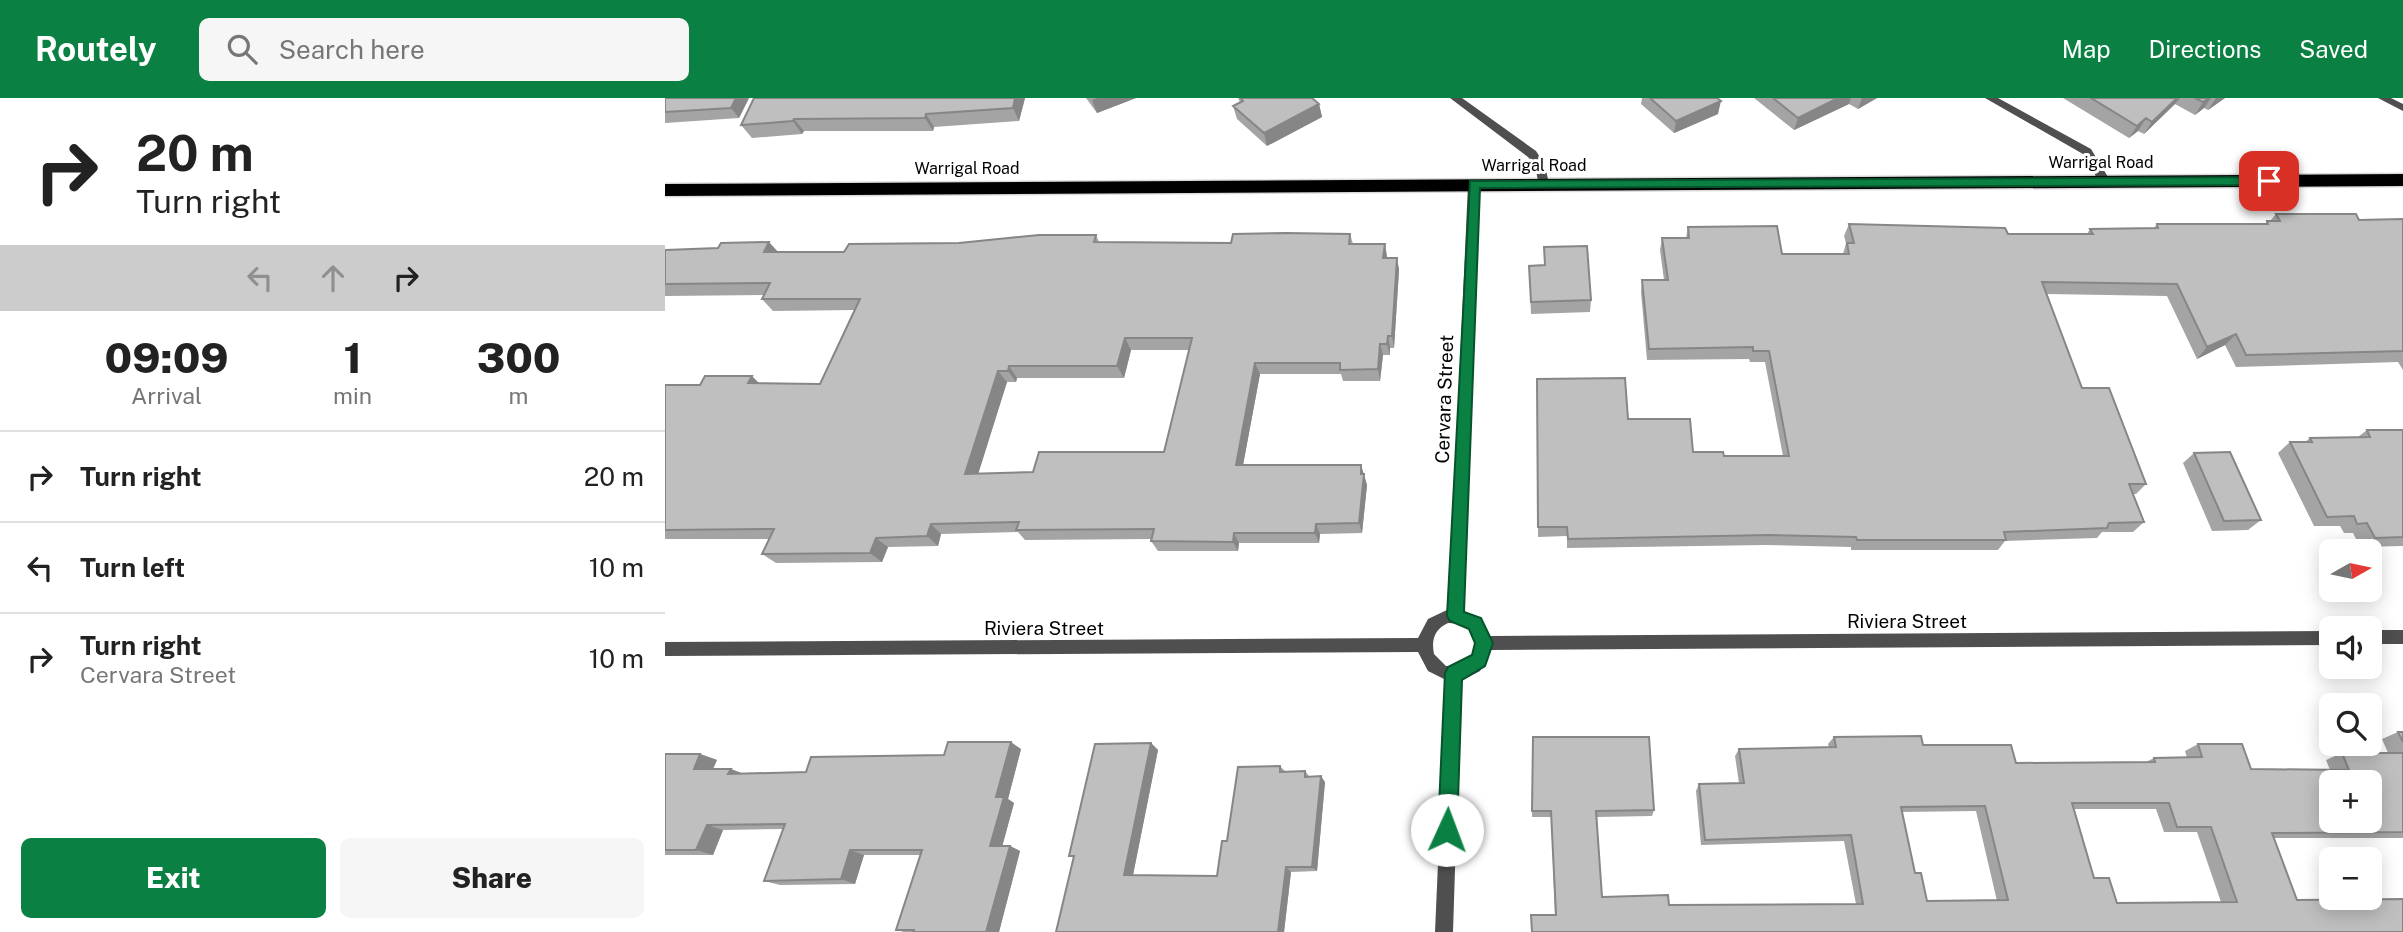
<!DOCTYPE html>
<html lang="en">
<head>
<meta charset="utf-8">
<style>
  :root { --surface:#fff; --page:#f6f6f6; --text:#222; --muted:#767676; --line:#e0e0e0; --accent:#0b8043 }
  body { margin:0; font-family:"Public Sans",sans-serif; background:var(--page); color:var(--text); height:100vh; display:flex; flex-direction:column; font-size:26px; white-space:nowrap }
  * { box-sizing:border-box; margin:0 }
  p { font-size:23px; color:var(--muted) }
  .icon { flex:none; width:38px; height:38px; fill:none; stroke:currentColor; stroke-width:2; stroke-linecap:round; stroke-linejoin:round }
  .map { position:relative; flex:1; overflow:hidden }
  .sheet { display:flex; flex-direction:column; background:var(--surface); width:665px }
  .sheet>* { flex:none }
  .guide { background:#fff; color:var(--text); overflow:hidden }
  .needle { width:46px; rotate:81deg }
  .fabs { position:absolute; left:1654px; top:441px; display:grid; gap:14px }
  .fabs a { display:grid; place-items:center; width:63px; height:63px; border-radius:10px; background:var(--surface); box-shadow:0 4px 18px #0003; font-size:35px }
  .pin { position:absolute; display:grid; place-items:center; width:60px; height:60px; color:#fff; margin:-30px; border-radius:14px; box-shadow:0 4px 10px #0006 }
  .me { position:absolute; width:77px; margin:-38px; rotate:2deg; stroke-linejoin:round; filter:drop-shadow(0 0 5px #0008) }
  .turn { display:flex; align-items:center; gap:24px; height:147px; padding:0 21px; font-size:32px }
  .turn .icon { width:91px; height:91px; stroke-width:2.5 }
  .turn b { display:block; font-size:49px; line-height:60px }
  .lanes { display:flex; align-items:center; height:66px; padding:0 21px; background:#0003; justify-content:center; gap:35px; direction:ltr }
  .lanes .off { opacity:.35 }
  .eta { display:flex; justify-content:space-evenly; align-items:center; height:119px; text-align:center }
  .eta b { font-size:42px; font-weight:800; line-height:49px }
  .primary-button { display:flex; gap:14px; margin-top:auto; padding:14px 21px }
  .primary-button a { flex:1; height:80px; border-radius:10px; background:var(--accent); color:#fff; font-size:28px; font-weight:800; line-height:80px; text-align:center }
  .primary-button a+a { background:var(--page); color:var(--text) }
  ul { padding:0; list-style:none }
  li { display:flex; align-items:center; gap:21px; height:91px; padding:0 21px; border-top:2px solid var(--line) }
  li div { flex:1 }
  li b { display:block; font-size:26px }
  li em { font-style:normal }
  header { display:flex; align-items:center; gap:42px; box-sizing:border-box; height:98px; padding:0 35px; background:var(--accent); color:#fff }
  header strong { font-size:33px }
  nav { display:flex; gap:38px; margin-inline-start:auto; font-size:24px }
  .search { width:490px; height:63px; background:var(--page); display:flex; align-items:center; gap:18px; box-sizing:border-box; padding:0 24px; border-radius:10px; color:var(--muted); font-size:26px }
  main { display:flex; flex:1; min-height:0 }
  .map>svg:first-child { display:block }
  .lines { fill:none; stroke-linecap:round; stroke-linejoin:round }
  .highway-casing { stroke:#dbdbdb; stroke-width:3 }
  .street { fill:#4f4f4f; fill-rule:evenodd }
  .highway { fill:#000; fill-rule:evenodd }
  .wall { fill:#a4a4a4; fill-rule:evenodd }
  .shaded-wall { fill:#868686 }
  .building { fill:#bfbfbf; stroke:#868686; stroke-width:2; fill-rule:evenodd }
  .route { fill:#0b8043; stroke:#07532c; stroke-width:2 }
  .labels { text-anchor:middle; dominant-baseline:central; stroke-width:6; stroke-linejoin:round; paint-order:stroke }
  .far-street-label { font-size:16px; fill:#000; stroke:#fff }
  .street-label { font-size:19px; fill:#000; stroke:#fff }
</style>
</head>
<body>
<header>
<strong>Routely</strong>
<div class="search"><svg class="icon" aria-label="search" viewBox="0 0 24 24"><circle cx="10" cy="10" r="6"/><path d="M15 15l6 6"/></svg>Search here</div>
<nav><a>Map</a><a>Directions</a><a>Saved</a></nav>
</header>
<main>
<section class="sheet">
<div class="guide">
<div class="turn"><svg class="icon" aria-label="right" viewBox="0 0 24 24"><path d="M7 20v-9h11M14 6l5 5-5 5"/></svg><div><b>20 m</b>Turn right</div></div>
<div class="lanes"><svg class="icon off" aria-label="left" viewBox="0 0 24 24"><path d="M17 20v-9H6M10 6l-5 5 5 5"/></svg><svg class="icon off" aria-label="ahead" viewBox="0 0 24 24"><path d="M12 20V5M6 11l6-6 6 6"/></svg><svg class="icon" aria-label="right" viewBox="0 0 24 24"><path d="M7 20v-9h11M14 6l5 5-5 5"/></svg></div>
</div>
<div class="eta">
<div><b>09:09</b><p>Arrival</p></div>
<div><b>1</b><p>min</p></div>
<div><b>300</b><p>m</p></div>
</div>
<ul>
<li><svg class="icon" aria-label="right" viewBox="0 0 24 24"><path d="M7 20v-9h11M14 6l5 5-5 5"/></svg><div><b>Turn right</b></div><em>20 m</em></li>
<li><svg class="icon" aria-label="left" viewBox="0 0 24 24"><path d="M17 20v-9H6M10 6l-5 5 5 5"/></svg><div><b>Turn left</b></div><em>10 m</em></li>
<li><svg class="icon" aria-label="right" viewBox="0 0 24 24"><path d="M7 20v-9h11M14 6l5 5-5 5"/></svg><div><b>Turn right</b><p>Cervara Street</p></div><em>10 m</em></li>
</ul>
<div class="primary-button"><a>Exit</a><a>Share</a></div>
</section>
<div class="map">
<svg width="1738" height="834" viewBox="0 0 1738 834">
  <rect width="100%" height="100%" fill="#fff"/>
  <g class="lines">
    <g class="highway-casing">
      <path id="highway" d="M1738 76V88L0 98V86Z"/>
    </g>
    <path class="street" d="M785 0H797L871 53 880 67 884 86 882 89H874L870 67 863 59Z
      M1320 0H1333L1426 51 1446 84 1444 87H1436L1418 56Z
      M1713 0H1726L1738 6V13Z
      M809 82 815 86 799 513 815 521 824 538 1666 533V547L825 552 815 573 796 583 788 834H770L781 582 763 573 753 554 0 558V544L753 540 763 521 784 511 803 86ZM783 525 798 526 810 538 809 556 797 568H781L769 556C766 541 770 531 783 525Z
      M1704 532H1738V546H1704Z"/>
    <use href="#highway" class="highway"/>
  </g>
  <path class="wall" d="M0 0H84L74 20 0 25Z
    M89 0H360L354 23 269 29 268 33H139L137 36 87 40 76 27Z
    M421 0H471L432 15Z
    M573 0H647L654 6 657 19 602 48 572 21 568 8 575 4Z
    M977 0H1052L1053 16 1009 35 976 6Z
    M1089 0H1212L1193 11 1184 6 1129 32Z
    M1398 0H1560L1543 12 1539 10 1530 17 1510 6 1479 36 1473 33 1464 40Z
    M1611 116 1694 122 1738 121V272L1733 264 1571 269 1560 247 1532 261 1502 198 1382 196 1417 290 1481 386 1471 396H1468L1479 424 1468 434H1437L1432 440 1340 443 1333 452H1186V449L1100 447 902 450V438L873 439 872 281 963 321 1028 354 1059 358H1118L1100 264H1085L1084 261 982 262 976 194 977 182H999L995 152 997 140H1021L1023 129 1117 156H1178L1181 145 1179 138 1184 126 1343 136H1422L1425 131 1489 130 1492 126H1600L1602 123H1605Z
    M685 136 688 146H720L721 160H732L734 172 729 250H725V257H718L715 283H678L676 276H595L578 367H696L702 387 697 435 655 436 654 445H574L573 453H493L486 443 487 441 360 442 353 434 276 436 273 448 223 449 217 464 111 465 97 456 104 441H0V287L95 285 155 286 189 212 108 213 97 201 99 197 0 198V152L53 150 113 154H179L294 145 431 137 434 144 566 145ZM466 252H524L499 354 368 374 313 376 342 284H351L352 280H459Z
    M879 149 926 202 925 214 866 216 864 168 879 167Z
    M1702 332H1738V448L1695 449 1688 435H1679L1675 428H1649L1613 355 1625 344H1640L1645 340 1693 339Z
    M1529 355 1596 422 1583 432 1547 433 1518 365Z
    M1733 634H1738V740H1609L1632 802 1738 801 890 817 886 719H867L868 639 989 712 987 718 932 719 937 799 1004 807 1191 806 1179 743 1036 747 1031 693 1034 686 1074 685 1070 658 1074 651 1164 650 1163 646 1169 639 1258 647 1351 665 1481 664 1489 660H1522L1520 653 1533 646 1586 671 1665 672 1661 662 1677 655H1723L1717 641ZM1409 711H1491L1499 734H1532L1556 804 1452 805 1429 780ZM1311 713 1332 803H1262L1250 775 1237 714Z
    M486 645 493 652 468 777 552 778 562 743 615 668 620 673H640L644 678 660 684 652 773 626 774 619 834 404 758Z
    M356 651 343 701 349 705 337 748H345L355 753 334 834H239L231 832 255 757H199L190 786 115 787 99 783 118 731 58 732 48 757H0V656H35L52 662 48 671 79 676 141 674 279 657Z"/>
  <path class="shaded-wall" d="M71 0H84L74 20 66 10Z
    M350 0H360L354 23 348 10Z
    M432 0H471L432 15 427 2Z
    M1173 0H1186L1184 6 1129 32 1133 20Z
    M1197 0H1212L1193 11Z
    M1512 0H1515L1510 6 1479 36 1487 24Z
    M1544 0H1546L1539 10 1530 17 1538 4Z
    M1551 0H1560L1543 12Z
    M1056 3 1053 16 1009 35 1011 23Z
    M654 6 657 19 602 48 599 35Z
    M261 16 269 29 268 33 260 20Z
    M1481 20 1473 33 1464 40 1472 28Z
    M129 21 139 33 137 36 128 23Z
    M104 144 115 156 99 154Z
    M720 146 722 158 720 172 718 160Z
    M732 160 734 172 729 250 727 238Z
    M1571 236 1560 247 1532 261 1542 249Z
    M723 238 725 250V257L722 246Z
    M460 240 466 252 459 280 452 268Z
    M715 246 718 257 715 283 713 271Z
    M590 265 595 276 576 378 571 367Z
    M344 268 352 280 351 284 343 273Z
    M333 273 342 284 310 386 300 376Z
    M87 278 99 290 83 285Z
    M696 367 702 387 697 435 694 425Z
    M266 426 276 436 273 448 262 438Z
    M651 426 655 436 654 445 650 435Z
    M569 435 574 445 573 453 568 444Z
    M211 440 223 449 217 464 205 455Z
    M346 644 356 651 343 701 349 705 336 753 325 748 331 699Z
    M486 645 493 652 467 782 459 777Z
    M35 656 52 662 45 677 29 671Z
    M66 671 82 677 63 676Z
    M656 678 660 684 652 773 647 769Z
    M42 727 58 732 48 757 31 752Z
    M345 748 355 753 334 834H321Z
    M185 752 199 757 190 786 176 781Z
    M621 769 626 774 619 834H613Z"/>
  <path class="building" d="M0 0H71L66 10 0 14Z
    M89 0H350L348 10 261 16 260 20 129 21 128 23 76 27Z
    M576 0H647L654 6 599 35 568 8 578 3Z
    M985 0H1052L1056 3 1011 23Z
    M1108 0H1173L1133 20Z
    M1426 0H1512L1487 24 1481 20 1472 28Z
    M1530 0H1544L1538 4Z
    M1611 116H1691L1694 122 1738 121V253L1581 257 1571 236 1542 249 1512 186 1377 184 1417 290H1444L1481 386H1464L1479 424 1444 425 1442 430 1339 434 1341 442H1192L1191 439 1104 437 903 441 902 429H873L872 281 960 280 963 321H1025L1028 354H1058L1059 358H1124L1104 253H1088V249L984 251 977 182H1003L997 140H1024L1023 129 1112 128 1117 156H1184L1182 145H1189L1184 126 1340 130 1343 136H1428L1425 131 1493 130 1492 126H1603L1602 123H1615Z
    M621 135 685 136 684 146H720L718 160H732L727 238H723L722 246H715L713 271 675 272V265H590L571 367H696V376H699L694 425 651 426 650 435H569L568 444 486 443 489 431 351 432 354 424 266 426 262 438 211 440 205 455 97 456 109 431 0 432V287H35L40 278H87L83 285 155 286 195 201H97L105 185 0 186V152L53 150 56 145 104 144 99 154H179L184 146 294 145 374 137H431L429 144 566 145 568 136ZM460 240H527L499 354H374L368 374 300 376 333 273H343L344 268H452Z
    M922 148 926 202 866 204 864 168 880 167 879 149Z
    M1702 332H1738V439L1710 440 1702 425 1692 426 1689 418 1662 419 1625 344H1647L1645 340 1705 339Z
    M1565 354 1596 422 1559 423 1529 355Z
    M1733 634H1738V644Z
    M1256 638 1258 647H1346L1351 665 1490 664 1489 660 1537 659 1533 646H1577L1586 671 1684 672 1677 655H1738V734L1607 735 1632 802 1738 801V834H867L866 817H891L886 713H867L868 639H984L989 712 931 713 937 799 1003 797 1004 807 1198 806 1186 737 1040 742 1034 686 1079 685 1074 651 1171 649 1169 639ZM1666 684H1704V723H1666ZM1407 705H1504L1512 729H1546L1572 804 1452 805 1444 780H1429ZM1320 708 1343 802 1262 803 1256 775H1250L1236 709Z
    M283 644H346L331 699H339L325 748H345L321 834H248L249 832H231L257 752H185L176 781 99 783 120 726 42 727 31 752H0V656H35L29 671H66L63 676 141 674 146 659 279 657Z
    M486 645 459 777 552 778 557 743H562L573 669 615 668V674L640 673V679L656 678 647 769H621L613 834H391L409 758H404L430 646Z"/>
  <path class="route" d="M1604 79 1611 83 1604 87 815 90 799 514 816 520 828 545 820 568 797 582 792 732 789 739 782 742 776 739 773 732 780 575 783 569 807 557 810 545 804 531 785 523 782 518 805 83Z"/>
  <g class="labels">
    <g class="far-street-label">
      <text x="1436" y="64">Warrigal Road</text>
      <text x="869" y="67">Warrigal Road</text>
      <text x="302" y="70">Warrigal Road</text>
    </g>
    <g class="street-label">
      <text transform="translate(779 301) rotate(-88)">Cervara Street</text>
      <text x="1242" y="523">Riviera Street</text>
      <text x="379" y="530">Riviera Street</text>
    </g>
  </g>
</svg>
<div class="fabs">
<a><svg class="needle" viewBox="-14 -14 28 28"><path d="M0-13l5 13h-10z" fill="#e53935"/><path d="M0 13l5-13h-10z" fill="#767676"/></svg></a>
<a><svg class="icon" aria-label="sound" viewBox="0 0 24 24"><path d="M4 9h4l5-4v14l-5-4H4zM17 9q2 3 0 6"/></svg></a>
<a><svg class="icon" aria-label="search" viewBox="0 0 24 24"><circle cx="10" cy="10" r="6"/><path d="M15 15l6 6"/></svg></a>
<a>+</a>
<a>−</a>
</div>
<div class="pin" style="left:1604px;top:83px;background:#d93025"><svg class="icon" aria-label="arrive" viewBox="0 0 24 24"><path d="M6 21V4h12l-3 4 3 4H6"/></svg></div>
<svg class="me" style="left:782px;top:732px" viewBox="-20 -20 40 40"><circle r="19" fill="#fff"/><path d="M0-13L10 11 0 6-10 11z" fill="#0b8043"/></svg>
</div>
</main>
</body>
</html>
